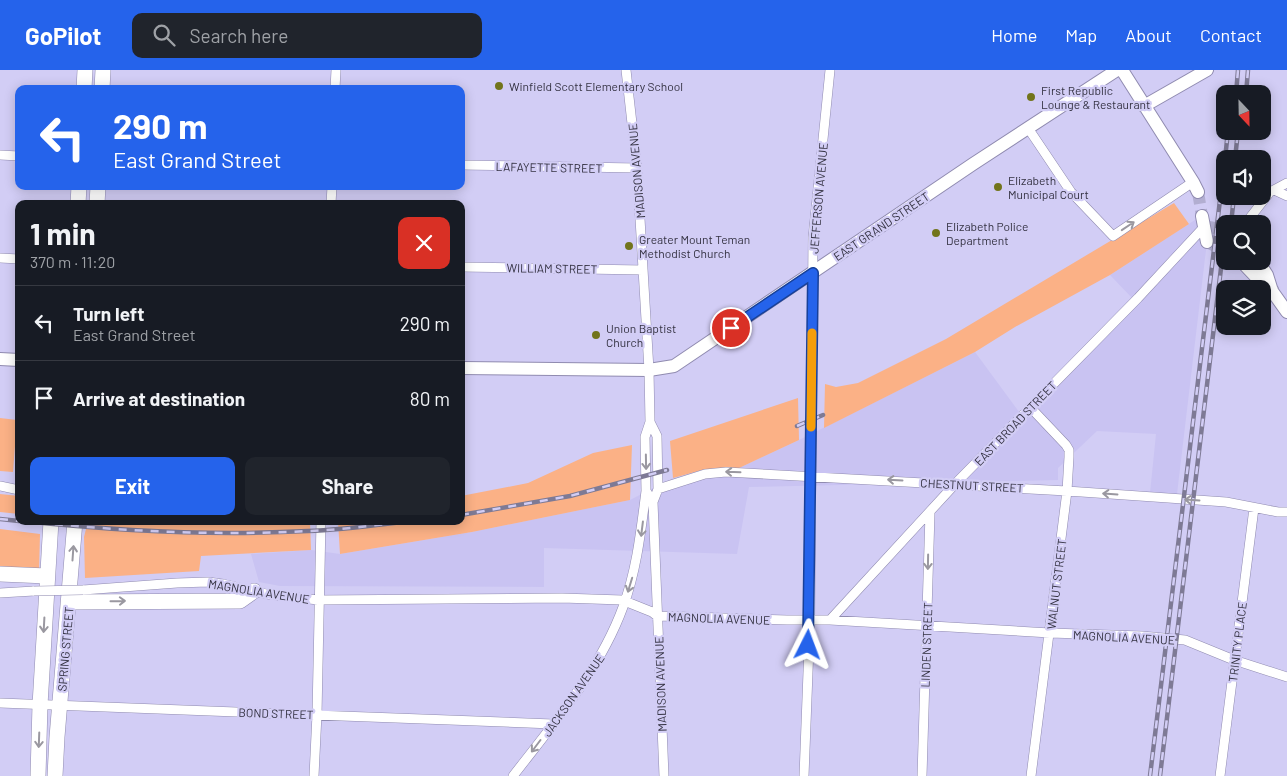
<!DOCTYPE html>
<html lang="en">
<head>
<meta charset="utf-8">
<style>
  :root { --surface:#171b24; --page:#20242c; --text:#f1f3f6; --muted:#9ea1a6; --line:#363941; --accent:#2563eb }
  body { margin:0; font-family:Barlow,sans-serif; background:var(--page); color:var(--text); height:100vh; display:flex; flex-direction:column; font-size:19px; white-space:nowrap }
  * { box-sizing:border-box; margin:0 }
  p { font-size:16px; color:var(--muted) }
  .icon { flex:none; width:28px; height:28px; fill:none; stroke:currentColor; stroke-width:2; stroke-linecap:round; stroke-linejoin:round }
  .map { position:relative; flex:1; overflow:hidden }
  .side { position:absolute; left:15px; top:130px; width:450px; height:325px; display:flex; flex-direction:column; background:var(--surface); border-radius:10px; box-shadow:0 2px 12px #0003 }
  .side>* { flex:none }
  .guide { position:absolute; left:15px; top:15px; width:450px; height:105px; border-radius:10px; box-shadow:0 2px 12px #0003; background:#2563eb; color:#fff; overflow:hidden }
  .needle { width:32px; rotate:158deg }
  .fabs { position:absolute; left:1216px; top:15px; display:grid; gap:10px }
  .fabs a { display:grid; place-items:center; width:55px; height:55px; border-radius:10px; background:var(--surface); box-shadow:0 2px 12px #0003; font-size:25px }
  .pin { position:absolute; display:grid; place-items:center; width:42px; height:42px; color:#fff; margin:-21px; border:2px solid #fff; border-radius:50%; box-shadow:0 1px 5px #0007 }
  .me { position:absolute; width:55px; margin:-28px; rotate:3deg; stroke-linejoin:round; filter:drop-shadow(0 0 4px #0008) }
  .turn { display:flex; align-items:center; gap:18px; height:105px; padding:0 15px; font-size:22px }
  .turn .icon { width:65px; height:65px; stroke-width:2.5 }
  .turn b { display:block; font-size:35px; line-height:42px }
  .round { display:grid; place-items:center; flex:none; width:52px; height:52px; border-radius:10px; background:var(--page) }
  .headline { display:flex; align-items:center; justify-content:space-between; height:85px; padding:0 15px }
  h1 { font-size:30px; font-weight:700; line-height:38px }
  .cta { display:flex; gap:10px; margin-top:auto; padding:10px 15px }
  .cta a { flex:1; height:58px; border-radius:10px; background:var(--accent); color:#fff; font-size:20px; font-weight:700; line-height:58px; text-align:center }
  .cta a+a { background:var(--page); color:var(--text) }
  ul { padding:0; list-style:none }
  li { display:flex; align-items:center; gap:15px; height:75px; padding:0 15px; border-top:1px solid var(--line) }
  li div { flex:1 }
  li b { display:block; font-size:19px }
  li em { font-style:normal }
  header { display:flex; align-items:center; gap:30px; box-sizing:border-box; height:70px; padding:0 25px; background:var(--accent); color:#fff }
  header strong { font-size:24px }
  nav { display:flex; gap:28px; margin-inline-start:auto; font-size:18px }
  .search { width:350px; height:45px; background:var(--page); display:flex; align-items:center; gap:12px; box-sizing:border-box; padding:0 18px; border-radius:10px; color:var(--muted); font-size:19px }
  .map>svg:first-child { display:block }
  .built { fill:#c9c3f2 }
  .green { fill:#fbb186 }
  .lines { fill:none; stroke-linecap:round; stroke-linejoin:round }
  .secondary-tunnel { stroke:#b2aed1; stroke-width:12; stroke-dasharray:12 6; stroke-linecap:butt }
  .street-casing { stroke:#908bb0; stroke-width:10 }
  .secondary-casing { stroke:#908bb0; stroke-width:14 }
  .highway-casing { stroke:#908bb0; stroke-width:16 }
  .street { stroke:#fff; stroke-width:9 }
  .secondary { stroke:#fff; stroke-width:12 }
  .highway { stroke:#fff; stroke-width:15 }
  .rail-casing { stroke:#7e7a95; stroke-width:4.5 }
  .rail { stroke:#d2cdf5; stroke-width:2.5; stroke-dasharray:8; stroke-linecap:butt }
  .street-bridge-casing { stroke:#908bb0; stroke-width:10; stroke-linecap:butt }
  .street-bridge { stroke:#fff; stroke-width:9 }
  .oneway { stroke:#9a98a0 }
  .route-casing { stroke:#184099; stroke-width:12 }
  .route { stroke:#2563eb; stroke-width:9 }
  .slow { stroke:#f59e0b; stroke-width:9 }
  .poi-dot { fill:#72741b; stroke:#d2cdf5; stroke-width:2 }
  .labels { text-anchor:middle; dominant-baseline:central; stroke-width:4.5; stroke-linejoin:round; paint-order:stroke }
  .poi-label { font-size:12px; fill:#343242; stroke:#d2cdf5; text-anchor:start }
  .street-label { font-size:12px; fill:#343242; stroke:#d2cdf5 }
</style>
</head>
<body>
<header>
<strong>GoPilot</strong>
<div class="search"><svg class="icon" aria-label="search" viewBox="0 0 24 24"><circle cx="10" cy="10" r="6"/><path d="M15 15l6 6"/></svg>Search here</div>
<nav><a>Home</a><a>Map</a><a>About</a><a>Contact</a></nav>
</header>
<div class="map">
<svg width="1287" height="706" viewBox="0 0 1287 706">
  <rect width="100%" height="100%" fill="#d2cdf5"/>
  <path class="built" d="M1198 148 1208 163 1177 424 1150 423 1156 364 1097 361 1058 398V410L749 417 737 484 544 478V517L280 516 259 512 251 484 311 480 340 484 472 462 630 430 673 408 706 399H737L799 370 975 282 1022 346 1134 230 1110 205Z"/>
  <path class="green" d="M1174 133 1189 154 1110 205 1015 257 975 282 824 358 825 314 836 317 858 313 946 269Z
    M798 328 799 370 737 399H706L673 408 670 371Z
    M0 348 17 350 13 402 0 401Z
    M632 375 630 430 472 462 340 484 338 451H461V426L528 413 593 383Z
    M0 424 19 426V444L0 442Z
    M88 451H310L311 480 201 486 199 501 85 508 84 467Z
    M0 459 40 464 39 502 0 500Z"/>
  <g class="lines">
    <path class="secondary-tunnel" d="M1198 122 1202 146
      M1209 157 1225 160
      M1207 172 1225 181"/>
    <g class="street-casing">
      <path id="street" d="M626 0 637 98 649 300 650 352 645 367 646 421 653 432
        M335 19 336 0
        M1028 58 1071 122 1113 166 1193 112
        M0 85 19 86
        M461 95 637 98
        M1274 120 1287 113
        M331 134 332 116
        M1245 154 1270 122 1274 120 1287 126
        M0 188 19 189
        M461 197 643 200
        M1030 337 1066 375 1069 380V387L1067 421 1031 706
        M650 352 657 366 658 419 653 432 664 706
        M0 416 19 420
        M658 419 705 404 726 402 1067 421 1226 432 1278 442H1287
        M83 520 177 513 208 512 223 514 266 524 318 530 562 528 622 530 652 542 657 546 787 550H830L1050 563 1142 566 1185 570 1234 590 1287 607
        M0 523 34 521
        M830 550 956 413 1138 228 1203 158
        M0 633 553 654
        M314 706 317 644 321 451
        M513 706C554 653 600 600 623 537 637 499 641 460 646 421
        M804 706 810 550 813 168 830 0
        M922 706 930 443
        M1220 706 1254 438"/>
    </g>
    <g class="secondary-casing">
      <path id="secondary" d="M1122 0 1193 112 1198 122
        M1144 36 1207 0
        M1202 146 1207 172
        M1241 191 1259 210 1272 220
        M1258 191 1267 205 1272 221 1287 242
        M0 289 19 290
        M461 298 649 300 674 296 973 94 1117 0"/>
    </g>
    <g class="highway-casing">
      <path id="highway" d="M84 19 85 0
        M102 19 103 0
        M78 134 79 116
        M97 134 98 116
        M0 504 47 506
        M69 532 240 531 254 521
        M38 706 40 635 51 451
        M55 706 57 667 75 451"/>
    </g>
    <use href="#street" class="street"/>
    <use href="#secondary" class="secondary"/>
    <use href="#highway" class="highway"/>
    <g class="rail-casing">
      <path id="rail" d="M1236 24 1238 0
        M1246 24 1248 0
        M1225 89 1228 61
        M1235 89 1238 61
        M1231 154 1234 126
        M797 356 823 345
        M461 445 570 426 667 400
        M0 449 19 451
        M23 451C118 461 212 466 308 461 342 460 376 455 410 451
        M1150 706 1225 89
        M1160 706 1225 165"/>
    </g>
    <use href="#rail" class="rail"/>
    <g class="street-bridge-casing">
      <path id="street-bridge" d="M34 521 83 520"/>
    </g>
    <use href="#street-bridge" class="street-bridge"/>
  </g>
  <defs><path id="oneway-shaft" d="M-6 0H5M1.5-3L5.5 0L1.5 3" fill="none" stroke-width="1.6" stroke-linecap="round" stroke-linejoin="round" transform="scale(1.25)"/></defs>
  <g class="oneway">
    <use href="#oneway-shaft" transform="translate(1128 156) rotate(-34)"/>
    <use href="#oneway-shaft" transform="translate(646 392) rotate(89)"/>
    <use href="#oneway-shaft" transform="translate(733 402) rotate(-178)"/>
    <use href="#oneway-shaft" transform="translate(895 410) rotate(-177)"/>
    <use href="#oneway-shaft" transform="translate(1110 424) rotate(-176)"/>
    <use href="#oneway-shaft" transform="translate(1192 430) rotate(-176)"/>
    <use href="#oneway-shaft" transform="translate(642 459) rotate(97)"/>
    <use href="#oneway-shaft" transform="translate(73 483) rotate(-86)"/>
    <use href="#oneway-shaft" transform="translate(928 492) rotate(91)"/>
    <use href="#oneway-shaft" transform="translate(630 515) rotate(107)"/>
    <use href="#oneway-shaft" transform="translate(118 531) rotate(-1)"/>
    <use href="#oneway-shaft" transform="translate(44 555) rotate(93)"/>
    <use href="#oneway-shaft" transform="translate(39 670) rotate(92)"/>
    <use href="#oneway-shaft" transform="translate(536 676) rotate(127)"/>
  </g>
  <g class="lines">
    <g class="route-casing">
      <path id="route" d="M731 258 813 203 808 575"/>
    </g>
    <use href="#route" class="route"/>
    <path class="slow" d="M811 357 812 263"/>
  </g>
  <g class="poi-dot">
    <circle cx="499" cy="16" r="5"/>
    <circle cx="1031" cy="27" r="5"/>
    <circle cx="998" cy="117" r="5"/>
    <circle cx="936" cy="163" r="5"/>
    <circle cx="629" cy="176" r="5"/>
    <circle cx="596" cy="265" r="5"/>
  </g>
  <g class="labels">
    <g class="poi-label">
      <text x="509" y="16">Winfield Scott Elementary School</text>
      <text x="1041" y="20">First Republic<tspan x="1041" dy="14">Lounge &amp; Restaurant</tspan></text>
      <text x="1008" y="110">Elizabeth<tspan x="1008" dy="14">Municipal Court</tspan></text>
      <text x="946" y="156">Elizabeth Police<tspan x="946" dy="14">Department</tspan></text>
      <text x="639" y="169">Greater Mount Teman<tspan x="639" dy="14">Methodist Church</tspan></text>
      <text x="606" y="258">Union Baptist<tspan x="606" dy="14">Church</tspan></text>
    </g>
    <g class="street-label">
      <text transform="translate(549 97) rotate(1)">LAFAYETTE STREET</text>
      <text transform="translate(636 101) rotate(-95)">MADISON AVENUE</text>
      <text transform="translate(818 128) rotate(-85)">JEFFERSON AVENUE</text>
      <text transform="translate(881 156) rotate(-34)">EAST GRAND STREET</text>
      <text transform="translate(552 198) rotate(1)">WILLIAM STREET</text>
      <text transform="translate(1015 353) rotate(-46)">EAST BROAD STREET</text>
      <text transform="translate(972 415) rotate(3)">CHESTNUT STREET</text>
      <text transform="translate(1056 514) rotate(-83)">WALNUT STREET</text>
      <text transform="translate(259 521) rotate(9)">MAGNOLIA AVENUE</text>
      <text transform="translate(719 548) rotate(2)">MAGNOLIA AVENUE</text>
      <text transform="translate(1124 567) rotate(3)">MAGNOLIA AVENUE</text>
      <text transform="translate(1237 572) rotate(-83)">TRINITY PLACE</text>
      <text transform="translate(926 575) rotate(-88)">LINDEN STREET</text>
      <text transform="translate(65 579) rotate(-85)">SPRING STREET</text>
      <text transform="translate(660 614) rotate(-92)">MADISON AVENUE</text>
      <text transform="translate(573 625) rotate(-55)">JACKSON AVENUE</text>
      <text transform="translate(276 643) rotate(2)">BOND STREET</text>
    </g>
  </g>
</svg>
<div class="fabs">
<a><svg class="needle" viewBox="-14 -14 28 28"><path d="M0-13l5 13h-10z" fill="#e53935"/><path d="M0 13l5-13h-10z" fill="#9ea1a6"/></svg></a>
<a><svg class="icon" aria-label="sound" viewBox="0 0 24 24"><path d="M4 9h4l5-4v14l-5-4H4zM17 9q2 3 0 6"/></svg></a>
<a><svg class="icon" aria-label="search" viewBox="0 0 24 24"><circle cx="10" cy="10" r="6"/><path d="M15 15l6 6"/></svg></a>
<a><svg class="icon" aria-label="layers" viewBox="0 0 24 24"><path d="M12 4l9 5-9 5-9-5zM3 14l9 5 9-5"/></svg></a>
</div>
<div class="pin" style="left:731px;top:258px;background:#d93025"><svg class="icon" aria-label="arrive" viewBox="0 0 24 24"><path d="M6 21V4h12l-3 4 3 4H6"/></svg></div>
<svg class="me" style="left:808px;top:575px" viewBox="-20 -20 40 40"><path d="M0-17L14 15 0 8-14 15z" fill="#2563eb" stroke="#fff" stroke-width="4"/></svg>
<div class="guide">
<div class="turn"><svg class="icon" aria-label="left" viewBox="0 0 24 24"><path d="M17 20v-9H6M10 6l-5 5 5 5"/></svg><div><b>290 m</b>East Grand Street</div></div>
</div>
<section class="side">
<div class="headline"><div><h1>1 min</h1><p>370 m · 11:20</p></div><a class="round" style="background:#d93025;color:#fff"><svg class="icon" aria-label="close" viewBox="0 0 24 24"><path d="M6 6l12 12M18 6L6 18"/></svg></a></div>
<ul>
<li><svg class="icon" aria-label="left" viewBox="0 0 24 24"><path d="M17 20v-9H6M10 6l-5 5 5 5"/></svg><div><b>Turn left</b><p>East Grand Street</p></div><em>290 m</em></li>
<li><svg class="icon" aria-label="arrive" viewBox="0 0 24 24"><path d="M6 21V4h12l-3 4 3 4H6"/></svg><div><b>Arrive at destination</b></div><em>80 m</em></li>
</ul>
<div class="cta"><a>Exit</a><a>Share</a></div>
</section>
</div>
</body>
</html>
